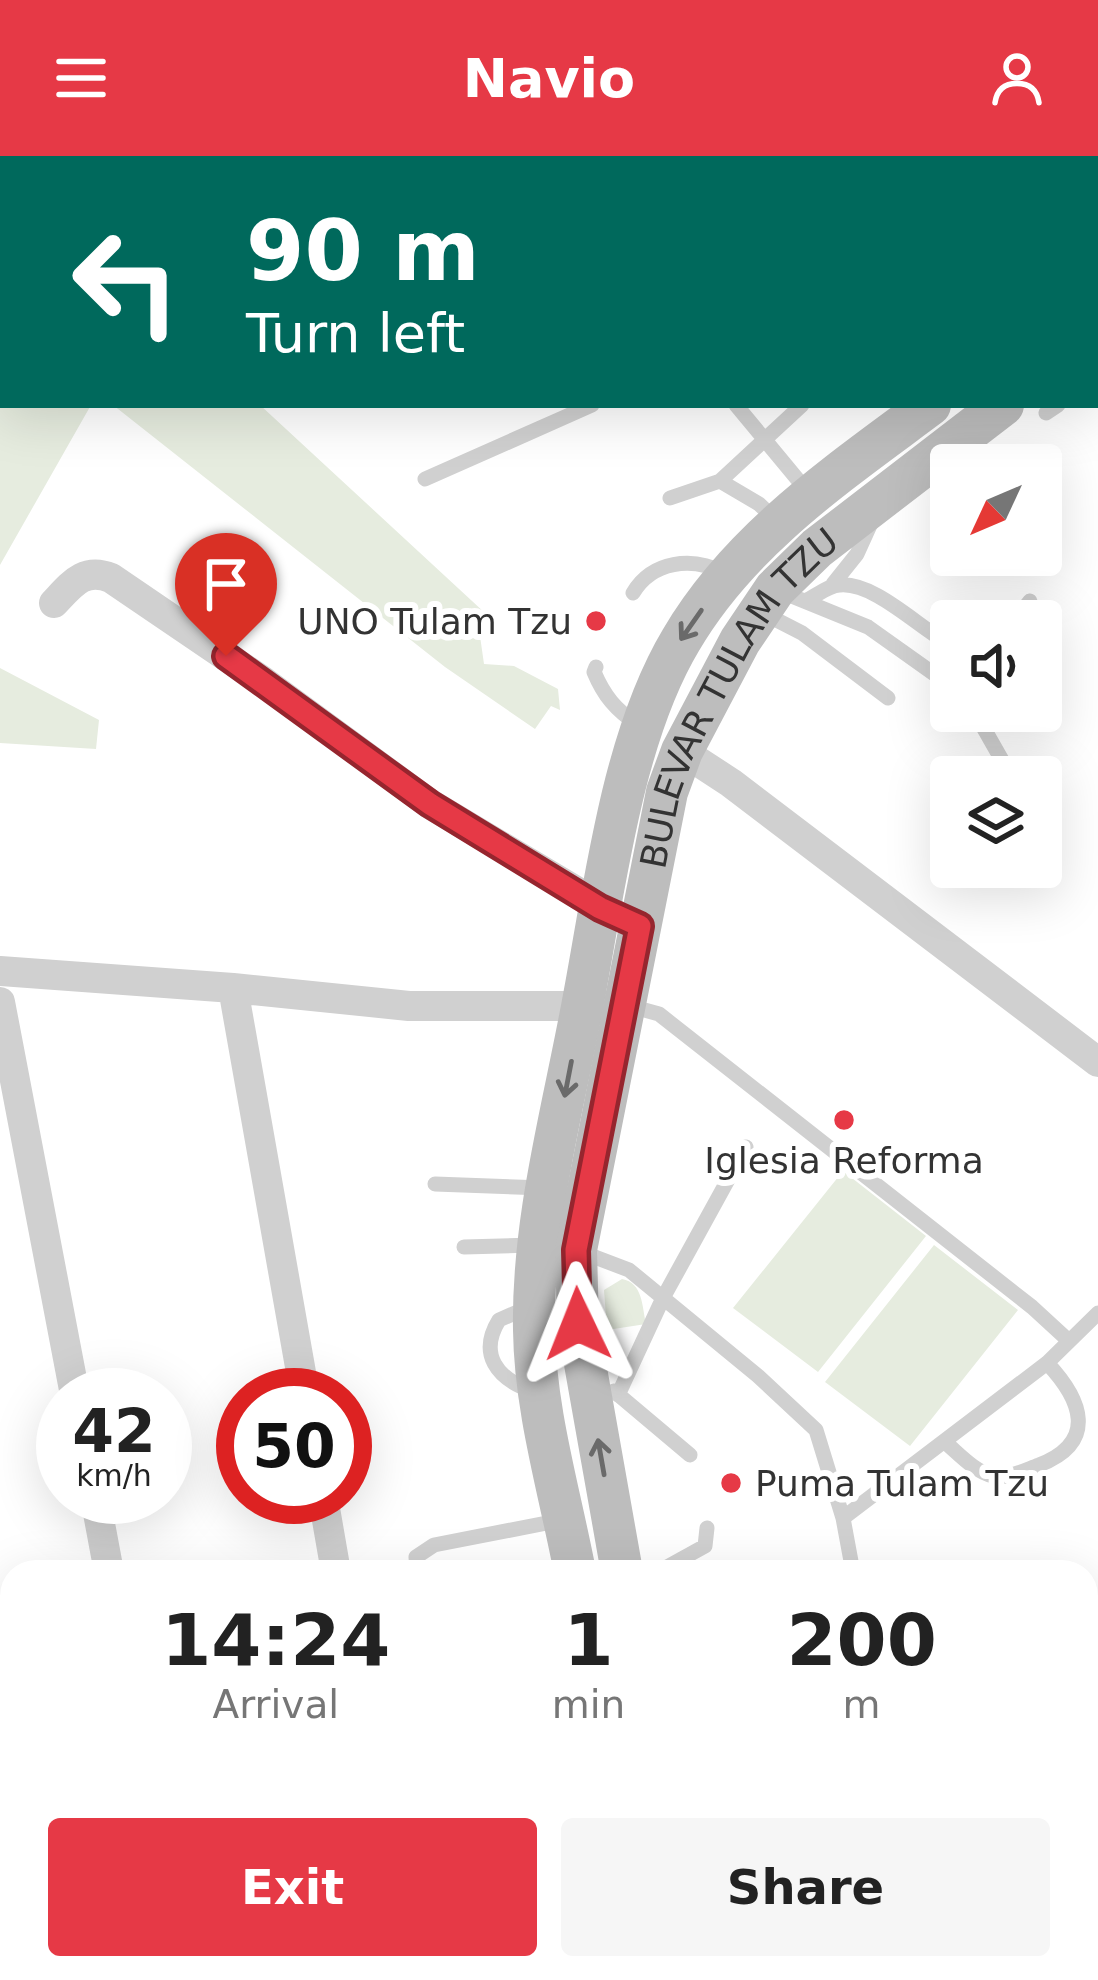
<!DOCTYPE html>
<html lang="en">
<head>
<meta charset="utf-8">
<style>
  :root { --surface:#fff; --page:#f6f6f6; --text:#222; --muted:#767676; --accent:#e63946 }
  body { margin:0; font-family:"DejaVu Sans",sans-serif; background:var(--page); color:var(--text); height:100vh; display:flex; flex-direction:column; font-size:45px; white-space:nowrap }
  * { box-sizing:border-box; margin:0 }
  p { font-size:39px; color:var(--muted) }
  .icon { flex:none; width:66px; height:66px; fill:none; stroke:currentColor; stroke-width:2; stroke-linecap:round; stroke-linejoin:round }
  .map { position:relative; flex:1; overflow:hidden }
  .drawer { position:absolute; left:0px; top:1404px; width:1098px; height:420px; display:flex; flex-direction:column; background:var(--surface); border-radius:36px 36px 0 0; box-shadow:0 12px 48px #0002 }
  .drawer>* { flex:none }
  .guide { position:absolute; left:0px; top:0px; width:1098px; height:252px; box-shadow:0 12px 48px #0002; background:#00695c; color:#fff; overflow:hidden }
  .needle { width:78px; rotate:226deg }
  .tools { position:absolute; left:930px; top:288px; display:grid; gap:24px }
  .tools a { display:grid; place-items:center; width:132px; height:132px; border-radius:12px; background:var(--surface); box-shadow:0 12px 48px #0002; font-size:60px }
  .speed { position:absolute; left:36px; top:1212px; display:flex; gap:24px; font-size:60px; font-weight:700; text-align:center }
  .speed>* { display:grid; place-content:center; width:156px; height:156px; border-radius:50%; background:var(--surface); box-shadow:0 12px 48px #0002; line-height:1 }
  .speed small { font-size:30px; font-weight:400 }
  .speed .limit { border:18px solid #d22; background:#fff; color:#111 }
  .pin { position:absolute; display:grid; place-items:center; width:102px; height:102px; color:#fff; margin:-123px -51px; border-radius:50% 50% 50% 0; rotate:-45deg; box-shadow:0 0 12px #0007 }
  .pin .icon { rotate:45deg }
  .me { position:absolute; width:132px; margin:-66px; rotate:358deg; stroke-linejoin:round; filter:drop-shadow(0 0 9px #0008) }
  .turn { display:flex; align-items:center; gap:42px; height:252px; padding:0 48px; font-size:54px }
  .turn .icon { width:156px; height:156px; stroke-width:2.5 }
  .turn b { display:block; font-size:84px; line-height:102px }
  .eta { display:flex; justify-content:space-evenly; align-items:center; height:204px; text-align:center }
  .eta b { font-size:72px; font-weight:700; line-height:84px }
  .action { display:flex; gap:24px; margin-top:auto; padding:24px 48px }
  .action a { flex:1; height:138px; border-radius:12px; background:var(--accent); color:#fff; font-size:48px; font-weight:700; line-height:138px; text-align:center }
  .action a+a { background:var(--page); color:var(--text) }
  header { display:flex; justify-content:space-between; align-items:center; height:156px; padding:0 48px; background:var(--accent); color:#fff; font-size:54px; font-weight:700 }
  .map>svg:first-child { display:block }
  .green { fill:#e6ecdf }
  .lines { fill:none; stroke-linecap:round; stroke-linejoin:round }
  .lane { stroke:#d0d0d0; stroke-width:15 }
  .street { stroke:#d0d0d0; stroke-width:30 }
  .secondary { stroke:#bdbdbd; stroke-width:42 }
  .oneway { stroke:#6a6a6a }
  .route-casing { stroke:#96252e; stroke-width:30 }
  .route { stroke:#e63946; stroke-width:21 }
  .poi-dot { fill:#e63946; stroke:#fff; stroke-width:4.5 }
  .labels { text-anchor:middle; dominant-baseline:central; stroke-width:12; stroke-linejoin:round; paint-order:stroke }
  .poi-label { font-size:36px; fill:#333; stroke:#fff; text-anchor:end }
  .street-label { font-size:36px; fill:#333; stroke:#fff }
</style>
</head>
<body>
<header><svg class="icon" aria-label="menu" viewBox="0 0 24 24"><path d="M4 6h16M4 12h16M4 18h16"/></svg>Navio<svg class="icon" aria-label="person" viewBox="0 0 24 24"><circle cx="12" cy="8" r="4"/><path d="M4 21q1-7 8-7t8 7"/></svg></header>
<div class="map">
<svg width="1098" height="1824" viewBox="0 0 1098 1824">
  <rect width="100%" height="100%" fill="#fff"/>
  <path class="green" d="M0 0H456L3 3V249H91L0 409Z
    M113 249H260L485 457 489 478 480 480 484 508 514 510 558 533 560 554 551 550 535 573 445 511Z
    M0 512 99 564 96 593 0 587Z
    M843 1015 926 1080 818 1216 733 1152Z
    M934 1089 1018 1154 910 1290 825 1226Z
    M622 1123C643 1127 642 1150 646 1168L607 1174 604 1134Z"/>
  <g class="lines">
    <path class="lane" d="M547 0 552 3
      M880 3 882 0
      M1095 224 1098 222
      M736 249 808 336
      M1046 257 1058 249
      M425 323 592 249
      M720 325 802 249
      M670 342 720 325 759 348 777 365
      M833 428 857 398 872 365
      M782 436 868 471 951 530
      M633 437C652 405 692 400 724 417
      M805 445C816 440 829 429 840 429 875 426 920 473 951 489
      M763 457 802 477 888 542
      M1014 465 1030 445
      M596 511 594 516C604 540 616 554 637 568
      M974 555 1007 613
      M630 850 659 858 1032 1151 1069 1185
      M435 1028 544 1032
      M464 1091 533 1089
      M579 1095 629 1114 758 1220 816 1274 843 1362 853 1416
      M531 1150 499 1164C478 1198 497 1223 532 1235
      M614 1235 690 1299
      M618 1239 663 1142 746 991
      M946 1287C959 1298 975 1316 993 1320 1008 1323 1025 1314 1039 1309 1098 1286 1082 1244 1047 1207
      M843 1362 1047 1207 1098 1157
      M417 1416 416 1401 434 1389 562 1364
      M658 1416 705 1390 707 1372"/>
    <path class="street" d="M54 447C72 428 84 411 111 422L264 526 430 648 616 759
      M682 595 731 627 1098 906
      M0 815 233 832 409 850H598
      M233 832 305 1239
      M0 846 75 1239
      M95 1341 109 1416
      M323 1341 336 1416
      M0 1660 12 1658
      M1086 1742 1098 1732
      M177 1812 179 1824
      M402 1812 404 1824
      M983 1824 998 1812"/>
    <g class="secondary">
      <path d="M1095 127 1098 124"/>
      <path d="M1095 179 1098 176"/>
      <path d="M575 1416C560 1337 535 1255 534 1174 532 1065 562 958 582 851 604 737 621 584 681 484 740 383 839 317 930 249"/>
      <path id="s1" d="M622 1416 578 1168 576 1094 667 636 682 595 740 485 775 433 817 392 1003 249"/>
      <path d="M646 1812 648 1824"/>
      <path d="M693 1812 695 1824"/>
    </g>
  </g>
  <defs><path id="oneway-shaft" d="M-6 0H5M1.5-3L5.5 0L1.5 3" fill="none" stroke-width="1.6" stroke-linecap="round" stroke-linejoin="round" transform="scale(3)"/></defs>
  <g class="oneway">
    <use href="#oneway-shaft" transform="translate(691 469) rotate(125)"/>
    <use href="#oneway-shaft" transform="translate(568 923) rotate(101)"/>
    <use href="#oneway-shaft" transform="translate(601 1301) rotate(-100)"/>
  </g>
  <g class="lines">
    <g class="route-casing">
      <path id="route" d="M226 500 430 648 600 752 640 770 576 1094 578 1168"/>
    </g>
    <use href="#route" class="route"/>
  </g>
  <g class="poi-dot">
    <circle cx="596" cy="465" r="12"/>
    <circle cx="844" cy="964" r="12"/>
    <circle cx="731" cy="1327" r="12"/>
  </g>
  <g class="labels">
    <g class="poi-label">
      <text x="572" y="465">UNO Tulam Tzu</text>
      <text x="844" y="1004" text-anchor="middle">Iglesia Reforma</text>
      <text x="755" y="1327" text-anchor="start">Puma Tulam Tzu</text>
    </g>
    <g class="street-label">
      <text stroke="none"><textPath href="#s1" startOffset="909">BULEVAR TULAM TZU</textPath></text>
    </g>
  </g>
</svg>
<div class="tools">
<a><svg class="needle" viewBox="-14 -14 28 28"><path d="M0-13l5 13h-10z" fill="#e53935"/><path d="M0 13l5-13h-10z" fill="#767676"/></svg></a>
<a><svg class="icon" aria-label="sound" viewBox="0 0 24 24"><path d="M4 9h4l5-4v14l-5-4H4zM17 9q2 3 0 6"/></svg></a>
<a><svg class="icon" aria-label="layers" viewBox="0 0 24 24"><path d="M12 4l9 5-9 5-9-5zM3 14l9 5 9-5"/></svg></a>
</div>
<div class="speed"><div>42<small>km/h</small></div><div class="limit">50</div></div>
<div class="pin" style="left:226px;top:500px;background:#d93025"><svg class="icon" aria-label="arrive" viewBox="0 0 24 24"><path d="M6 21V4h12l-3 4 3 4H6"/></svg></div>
<svg class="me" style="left:578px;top:1168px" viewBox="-20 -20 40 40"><path d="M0-17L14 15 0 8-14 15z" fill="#e63946" stroke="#fff" stroke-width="4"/></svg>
<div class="guide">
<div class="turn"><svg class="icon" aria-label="left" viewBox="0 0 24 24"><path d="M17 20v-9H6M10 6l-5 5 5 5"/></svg><div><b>90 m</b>Turn left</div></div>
</div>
<section class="drawer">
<div class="eta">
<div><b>14:24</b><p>Arrival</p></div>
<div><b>1</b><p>min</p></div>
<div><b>200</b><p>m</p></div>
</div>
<div class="action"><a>Exit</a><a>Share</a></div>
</section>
</div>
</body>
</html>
